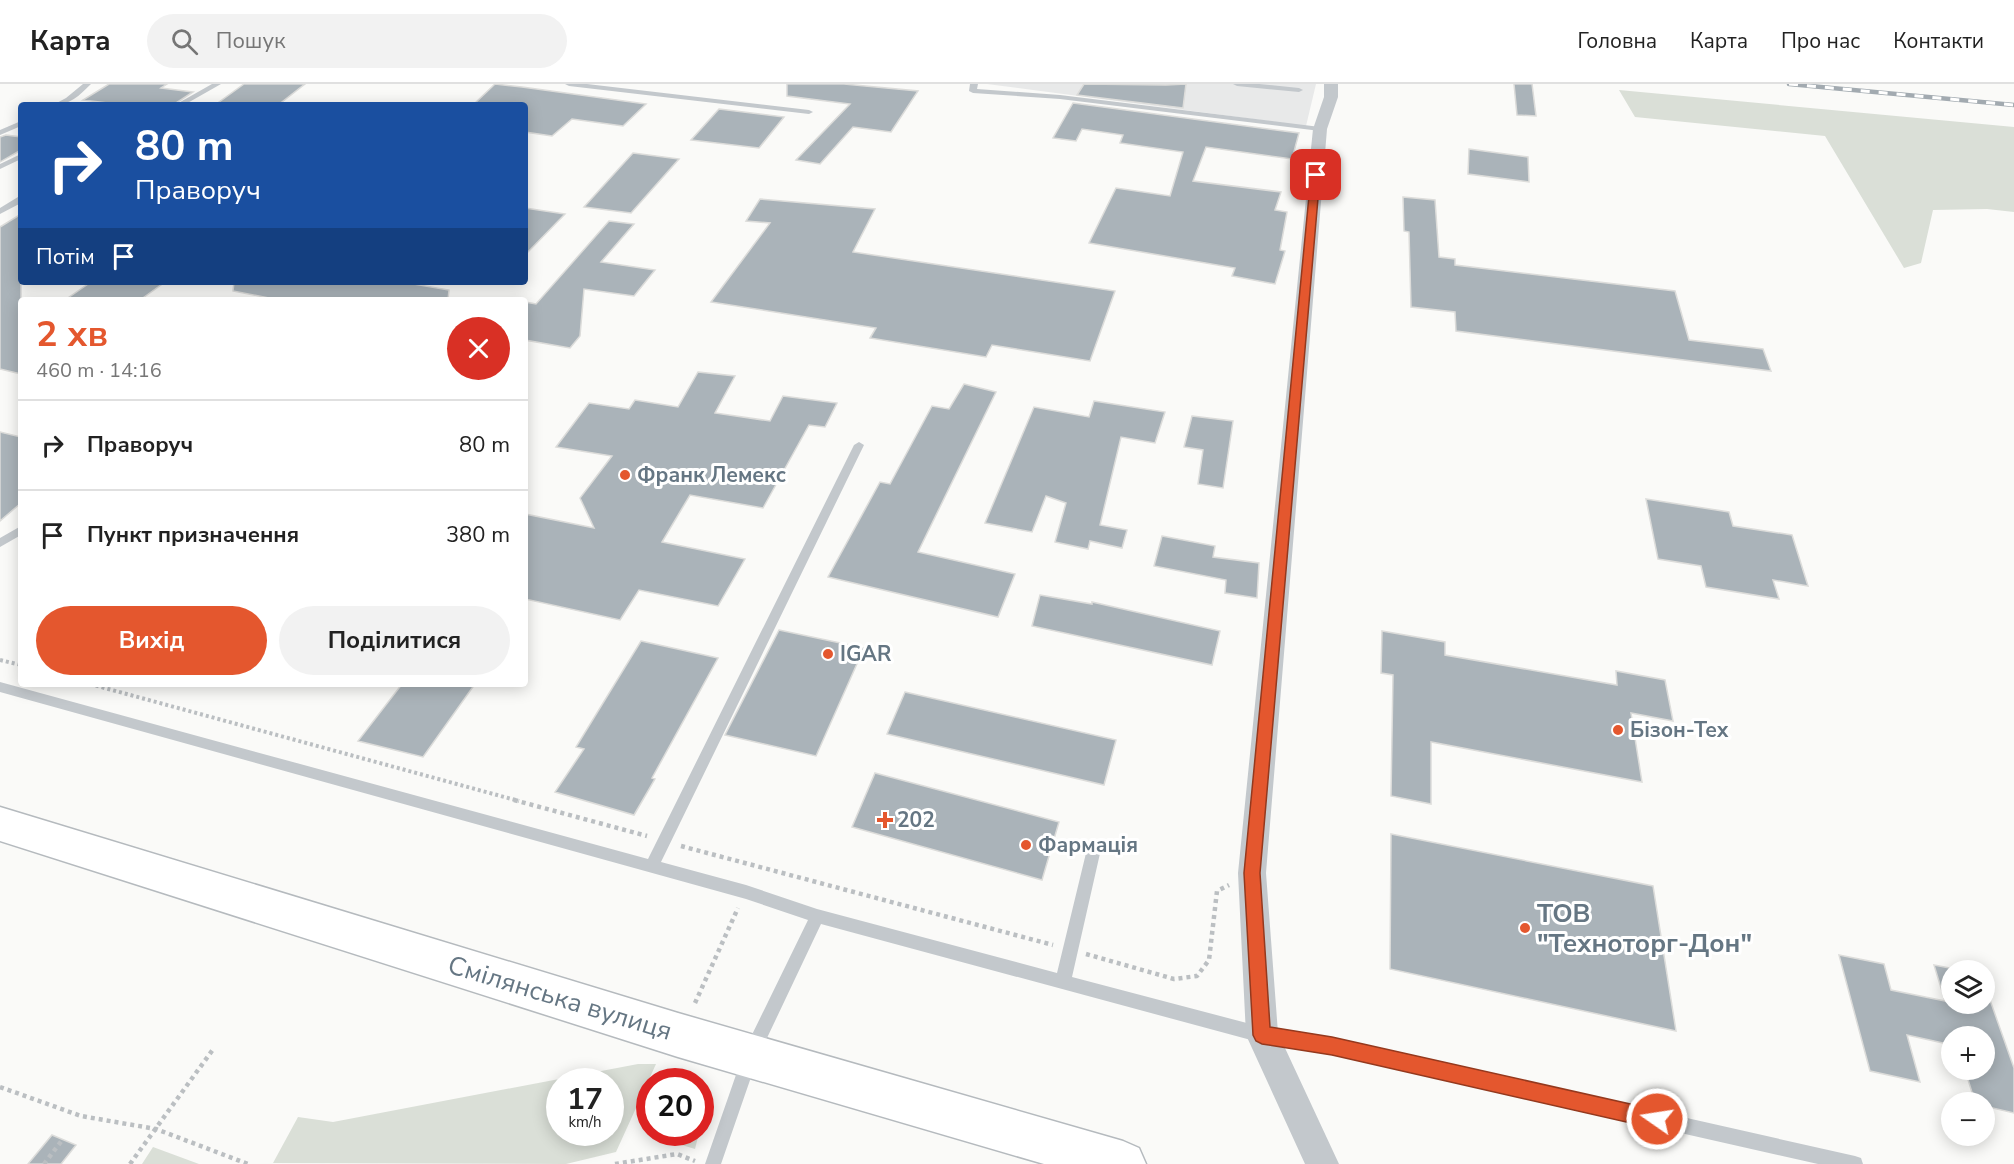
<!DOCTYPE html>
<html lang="uk">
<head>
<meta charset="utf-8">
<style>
  :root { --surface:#fff; --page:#f2f2f2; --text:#222; --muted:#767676; --line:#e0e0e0; --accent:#e4572e }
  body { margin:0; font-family:"Nunito Sans",sans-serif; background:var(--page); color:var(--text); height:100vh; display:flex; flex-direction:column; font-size:22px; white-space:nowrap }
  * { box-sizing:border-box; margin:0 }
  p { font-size:20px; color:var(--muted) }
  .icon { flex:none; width:33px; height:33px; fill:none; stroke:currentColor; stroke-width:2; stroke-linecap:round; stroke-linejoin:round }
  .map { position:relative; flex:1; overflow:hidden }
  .details { position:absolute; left:18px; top:213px; width:510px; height:390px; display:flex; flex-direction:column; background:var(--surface); border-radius:6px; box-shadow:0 3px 15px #0003 }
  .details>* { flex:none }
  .banner { position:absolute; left:18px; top:18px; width:510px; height:183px; border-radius:6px; box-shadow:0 3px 15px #0003; background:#1a4fa0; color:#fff; overflow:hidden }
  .controls { position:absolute; left:1941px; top:876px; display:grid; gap:12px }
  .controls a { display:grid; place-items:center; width:54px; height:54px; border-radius:50%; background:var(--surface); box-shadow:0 3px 15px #0003; font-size:30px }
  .speed { position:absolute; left:546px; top:984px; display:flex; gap:12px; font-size:30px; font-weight:700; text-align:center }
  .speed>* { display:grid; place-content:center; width:78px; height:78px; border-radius:50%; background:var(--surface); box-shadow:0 3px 15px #0003; line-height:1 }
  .speed small { font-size:15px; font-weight:400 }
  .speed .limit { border:9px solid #d22; background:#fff; color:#111 }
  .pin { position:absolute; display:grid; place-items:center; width:51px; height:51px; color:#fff; margin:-26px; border-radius:12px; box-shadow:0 3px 9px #0006 }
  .me { position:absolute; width:66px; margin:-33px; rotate:283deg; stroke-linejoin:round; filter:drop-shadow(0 0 4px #0008) }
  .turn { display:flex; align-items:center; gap:21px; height:126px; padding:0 18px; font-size:27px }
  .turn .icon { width:78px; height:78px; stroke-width:2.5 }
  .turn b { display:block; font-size:42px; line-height:51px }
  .then { display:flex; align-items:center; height:57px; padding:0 18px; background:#0003; gap:12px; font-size:22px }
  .round { display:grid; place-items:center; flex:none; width:63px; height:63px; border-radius:32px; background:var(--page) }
  .head { display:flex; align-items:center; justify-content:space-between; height:102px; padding:0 18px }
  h1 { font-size:36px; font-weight:700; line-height:45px; color:var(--accent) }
  .button { display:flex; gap:12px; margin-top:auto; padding:12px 18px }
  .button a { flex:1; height:69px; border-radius:36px; background:var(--accent); color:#fff; font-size:24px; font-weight:700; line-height:69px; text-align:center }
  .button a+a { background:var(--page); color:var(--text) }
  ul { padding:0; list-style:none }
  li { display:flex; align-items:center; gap:18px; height:90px; padding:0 18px; border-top:2px solid var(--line) }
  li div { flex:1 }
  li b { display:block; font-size:22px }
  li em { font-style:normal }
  header { display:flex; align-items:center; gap:36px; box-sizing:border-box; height:84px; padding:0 30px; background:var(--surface); border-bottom:2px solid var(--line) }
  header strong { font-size:28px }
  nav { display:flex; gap:33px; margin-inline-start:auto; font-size:21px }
  .search { width:420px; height:54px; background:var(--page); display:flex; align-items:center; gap:15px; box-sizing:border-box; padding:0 21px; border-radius:33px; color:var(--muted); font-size:22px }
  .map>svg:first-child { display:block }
  .built { fill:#e8e9e9 }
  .green { fill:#dadfd7; fill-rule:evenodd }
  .building { fill:#aab3b9; stroke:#dcdcda; stroke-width:1.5 }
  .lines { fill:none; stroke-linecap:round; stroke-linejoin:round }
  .primary-casing { stroke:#b5babe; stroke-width:3 }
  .path-far1 { stroke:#bbbfc2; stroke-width:4; stroke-dasharray:3 3; stroke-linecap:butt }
  .path { stroke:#bbbfc2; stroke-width:4.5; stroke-dasharray:4 4; stroke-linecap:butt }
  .service { fill:#c3c8cc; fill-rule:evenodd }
  .minor { fill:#c3c8cc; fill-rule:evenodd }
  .primary { fill:#fff; fill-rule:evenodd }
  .rail-casing { stroke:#a2aab0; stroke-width:4.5 }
  .rail { stroke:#fff; stroke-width:3; stroke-dasharray:9; stroke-linecap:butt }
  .route { fill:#e4572e; stroke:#94391e; stroke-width:1.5 }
  .poi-dot { fill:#e4572e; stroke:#fff; stroke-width:2 }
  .labels { text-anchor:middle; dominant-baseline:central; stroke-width:6; stroke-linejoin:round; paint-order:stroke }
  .poi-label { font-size:21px; font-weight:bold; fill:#657683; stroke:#fff; text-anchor:start }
  .near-poi-label { font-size:26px; font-weight:bold; fill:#657683; stroke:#fff; text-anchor:start }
  .near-street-label { font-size:26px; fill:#657683; stroke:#fff }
</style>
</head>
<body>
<header>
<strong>Карта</strong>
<div class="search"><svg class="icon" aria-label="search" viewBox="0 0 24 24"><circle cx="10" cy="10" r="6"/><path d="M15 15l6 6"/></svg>Пошук</div>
<nav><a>Головна</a><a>Карта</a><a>Про нас</a><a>Контакти</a></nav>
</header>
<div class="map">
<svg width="2014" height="1080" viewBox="0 0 2014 1080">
  <rect width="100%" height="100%" fill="#fafaf8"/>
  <path class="built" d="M987 0H1316L1306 42Z"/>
  <path class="green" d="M1619 6 2014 43V128L1987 125 1933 126 1921 179 1904 184 1825 52 1635 33Z
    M638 980H656L616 1068 566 1080 273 1079 298 1033 333 1038ZM560 998H610V1048H560Z
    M650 1049V1048L699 1049 695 1065 649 1051Z
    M153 1063 199 1080H142Z"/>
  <path class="building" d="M109 0H167L161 4 193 8 173 21H124L83 16Z
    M244 0H305L278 21H215Z
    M495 0 522 3 646 20 623 42 572 35 552 52 525 48V21H473Z
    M787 0H844L918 7 891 48 853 43 820 80 796 76 850 20 787 12Z
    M1084 0 1166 1 1186 0 1183 24 1077 11Z
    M1514 0H1532L1536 32 1517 31Z
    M1073 19 1299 49 1292 75 1206 63 1193 97 1281 108 1275 126 1287 128 1280 166 1285 167 1275 200 1232 192 1235 184 1089 159 1116 104 1170 112 1183 68 1120 59 1123 51 1082 45 1076 57 1053 54Z
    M719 25 784 33 759 64 691 56Z
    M6 51 21 53V66L0 78V53Z
    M1469 65 1528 73 1529 98 1468 90Z
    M633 69 679 75 631 129 584 123Z
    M1403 113 1435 116 1439 173 1455 175V181L1675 207 1689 256 1763 265 1771 287 1456 247 1455 228 1411 223 1409 148 1404 147Z
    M760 115 875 125 853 168 1115 207 1090 277 992 261 986 273 870 254 876 244 711 218 770 139 746 137Z
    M525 124 565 130 525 171Z
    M21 130V290L0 285V143Z
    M609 137 634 140 601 178 655 186 634 212 584 205 580 252 570 264 525 256V218L536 220Z
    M91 198H165L140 216H65Z
    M234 198H402L449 206 448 216H279L233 207Z
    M698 288 735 292 715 329 770 337 783 312 837 319 825 343 809 341 763 424 690 411 662 458 745 475 718 522 639 506 620 536 525 515V430L594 444 580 414 612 372 556 363 589 319 629 325 635 316 678 323Z
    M964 300 996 308 918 468 1015 490 998 533 828 493 880 398 890 400 932 322 949 325Z
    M1094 317 1165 328 1155 359 1121 353 1100 441 1127 446 1122 464 1090 457 1088 465 1055 458 1066 419 1046 412 1032 448 985 439 1034 323 1089 333Z
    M1192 332 1233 337 1223 404 1198 400 1203 366 1184 363Z
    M0 348 21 353V419L0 437Z
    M1646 415 1729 428 1733 442 1792 451 1808 502 1773 496 1779 515 1706 503 1701 482 1658 475Z
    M1162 452 1215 462 1213 473 1259 479 1257 514 1225 509 1226 496 1154 482Z
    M1040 511 1092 520V518L1220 547 1212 581 1032 542Z
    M779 546 864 564 816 672 725 651Z
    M1382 547 1445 558V571L1617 601 1616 587 1665 596 1673 637 1631 629 1642 698 1431 658V720L1391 712 1393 591 1381 589Z
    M641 557 718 574 652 694 655 695 634 731 555 708 584 665 576 663Z
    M402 600H475L423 673 358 657Z
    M905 608 1116 656 1104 701 887 650Z
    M875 689 1059 738 1042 796 852 743Z
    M1391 750 1653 802 1676 947 1390 885Z
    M1839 871 1884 880 1891 906 1945 917 1934 881 1960 886H1952V920H1984V899L2014 984V1029L1984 1022V1018H1975L1965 986H1984V952H1952V961L1907 951 1920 998 1870 987Z
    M52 1051 76 1061 61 1080H28Z"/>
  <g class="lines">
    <g class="primary-casing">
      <path id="primary" d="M0 723 678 929 1123 1057 1139 1064 1146 1080H1044L678 973 0 757Z"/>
    </g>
    <path class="path-far1" d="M0 576 21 581
      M90 600 519 717"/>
    <path class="path" d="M514 716 647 752
      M681 762 1053 861
      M1086 870 1174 895 1197 892 1209 876 1217 807 1229 801
      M695 919 738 824
      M0 1003 81 1032 156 1045 248 1080
      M44 1080 63 1055
      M130 1080 214 964
      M615 1080 677 1070 695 1077"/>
    <path class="service" d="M83 0H91C79 12 70 21 53 21L66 14Z
      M212 0H221L184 21H175Z
      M565 0H587L809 26 813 28 809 30 569 2Z
      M970 0H978L977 5 1060 11 1320 43 1324 45 1320 47 1060 15 973 9 969 7Z
      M1233 0H1259L1299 4 1303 6 1299 8 1237 2Z
      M21 37V42L0 51V46Z
      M21 70V75L0 85V80Z
      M18 113H21V119L0 130V124Z
      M859 358 864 361 661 778 746 801 817 825 1057 889 1087 765 1089 761 1094 759 1099 761 1101 765 1072 893 1262 943 1332 954 1855 1072 1861 1074 1863 1080H1818L1332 970 1262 959 821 840 758 973 721 1080H705L745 965 808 836 746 815 0 608V598L648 775 854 361Z
      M21 442V451L0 463V454Z"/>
    <path class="minor" d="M1324 0H1338V13L1327 45 1266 789 1278 949 1339 1080H1305L1246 951 1238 789 1313 45 1324 13Z"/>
    <use href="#primary" class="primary"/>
    <g class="rail-casing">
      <path id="rail" d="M1789 0 2014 21"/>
    </g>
    <use href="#rail" class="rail"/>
  </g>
  <path class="route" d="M1316 88 1320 91 1260 789 1270 943 1332 953 1657 1026 1664 1029 1667 1035 1664 1042 1657 1045 1332 971 1262 960 1256 957 1253 951 1244 789 1311 91Z"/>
  <g class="poi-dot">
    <circle cx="625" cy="391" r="6"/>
    <circle cx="828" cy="570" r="6"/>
    <circle cx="1618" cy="646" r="6"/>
    <path d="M882 727h6v6h6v6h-6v6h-6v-6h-6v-6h6z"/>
    <circle cx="1026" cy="761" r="6"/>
    <circle cx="1525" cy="844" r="6"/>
  </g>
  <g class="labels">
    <g class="poi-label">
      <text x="637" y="391">Франк Лемекс</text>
      <text x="840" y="570">IGAR</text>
      <text x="1630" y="646">Бізон-Тех</text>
      <text x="897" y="736">202</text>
      <text x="1038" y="761">Фармація</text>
    </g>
    <g class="near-poi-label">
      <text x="1537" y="829">ТОВ<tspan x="1537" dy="30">"Техноторг-Дон"</tspan></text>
    </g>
    <g class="near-street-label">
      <text transform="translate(560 914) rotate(17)">Смілянська вулиця</text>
    </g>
  </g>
</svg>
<div class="controls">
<a><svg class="icon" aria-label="layers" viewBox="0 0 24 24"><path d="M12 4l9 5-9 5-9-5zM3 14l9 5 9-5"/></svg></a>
<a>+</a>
<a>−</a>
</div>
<div class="speed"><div>17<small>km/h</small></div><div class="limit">20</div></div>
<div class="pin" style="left:1316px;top:91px;background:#d93025"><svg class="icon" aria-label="arrive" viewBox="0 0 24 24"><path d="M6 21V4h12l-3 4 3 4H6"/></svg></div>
<svg class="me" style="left:1657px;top:1035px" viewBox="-20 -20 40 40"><circle r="17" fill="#e4572e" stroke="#fff" stroke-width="3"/><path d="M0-11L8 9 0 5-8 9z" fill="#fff"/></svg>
<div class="banner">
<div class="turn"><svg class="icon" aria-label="right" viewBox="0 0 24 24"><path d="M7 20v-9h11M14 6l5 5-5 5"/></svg><div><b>80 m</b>Праворуч</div></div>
<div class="then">Потім<svg class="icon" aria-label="arrive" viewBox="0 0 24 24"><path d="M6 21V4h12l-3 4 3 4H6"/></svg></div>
</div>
<section class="details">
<div class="head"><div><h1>2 хв</h1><p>460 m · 14:16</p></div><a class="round" style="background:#d93025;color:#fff"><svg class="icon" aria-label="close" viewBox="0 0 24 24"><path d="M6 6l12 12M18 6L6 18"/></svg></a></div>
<ul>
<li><svg class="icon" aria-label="right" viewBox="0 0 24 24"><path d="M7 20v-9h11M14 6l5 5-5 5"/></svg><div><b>Праворуч</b></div><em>80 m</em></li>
<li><svg class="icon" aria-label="arrive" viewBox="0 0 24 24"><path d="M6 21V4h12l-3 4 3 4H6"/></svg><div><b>Пункт призначення</b></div><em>380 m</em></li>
</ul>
<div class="button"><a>Вихід</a><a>Поділитися</a></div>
</section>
</div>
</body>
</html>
